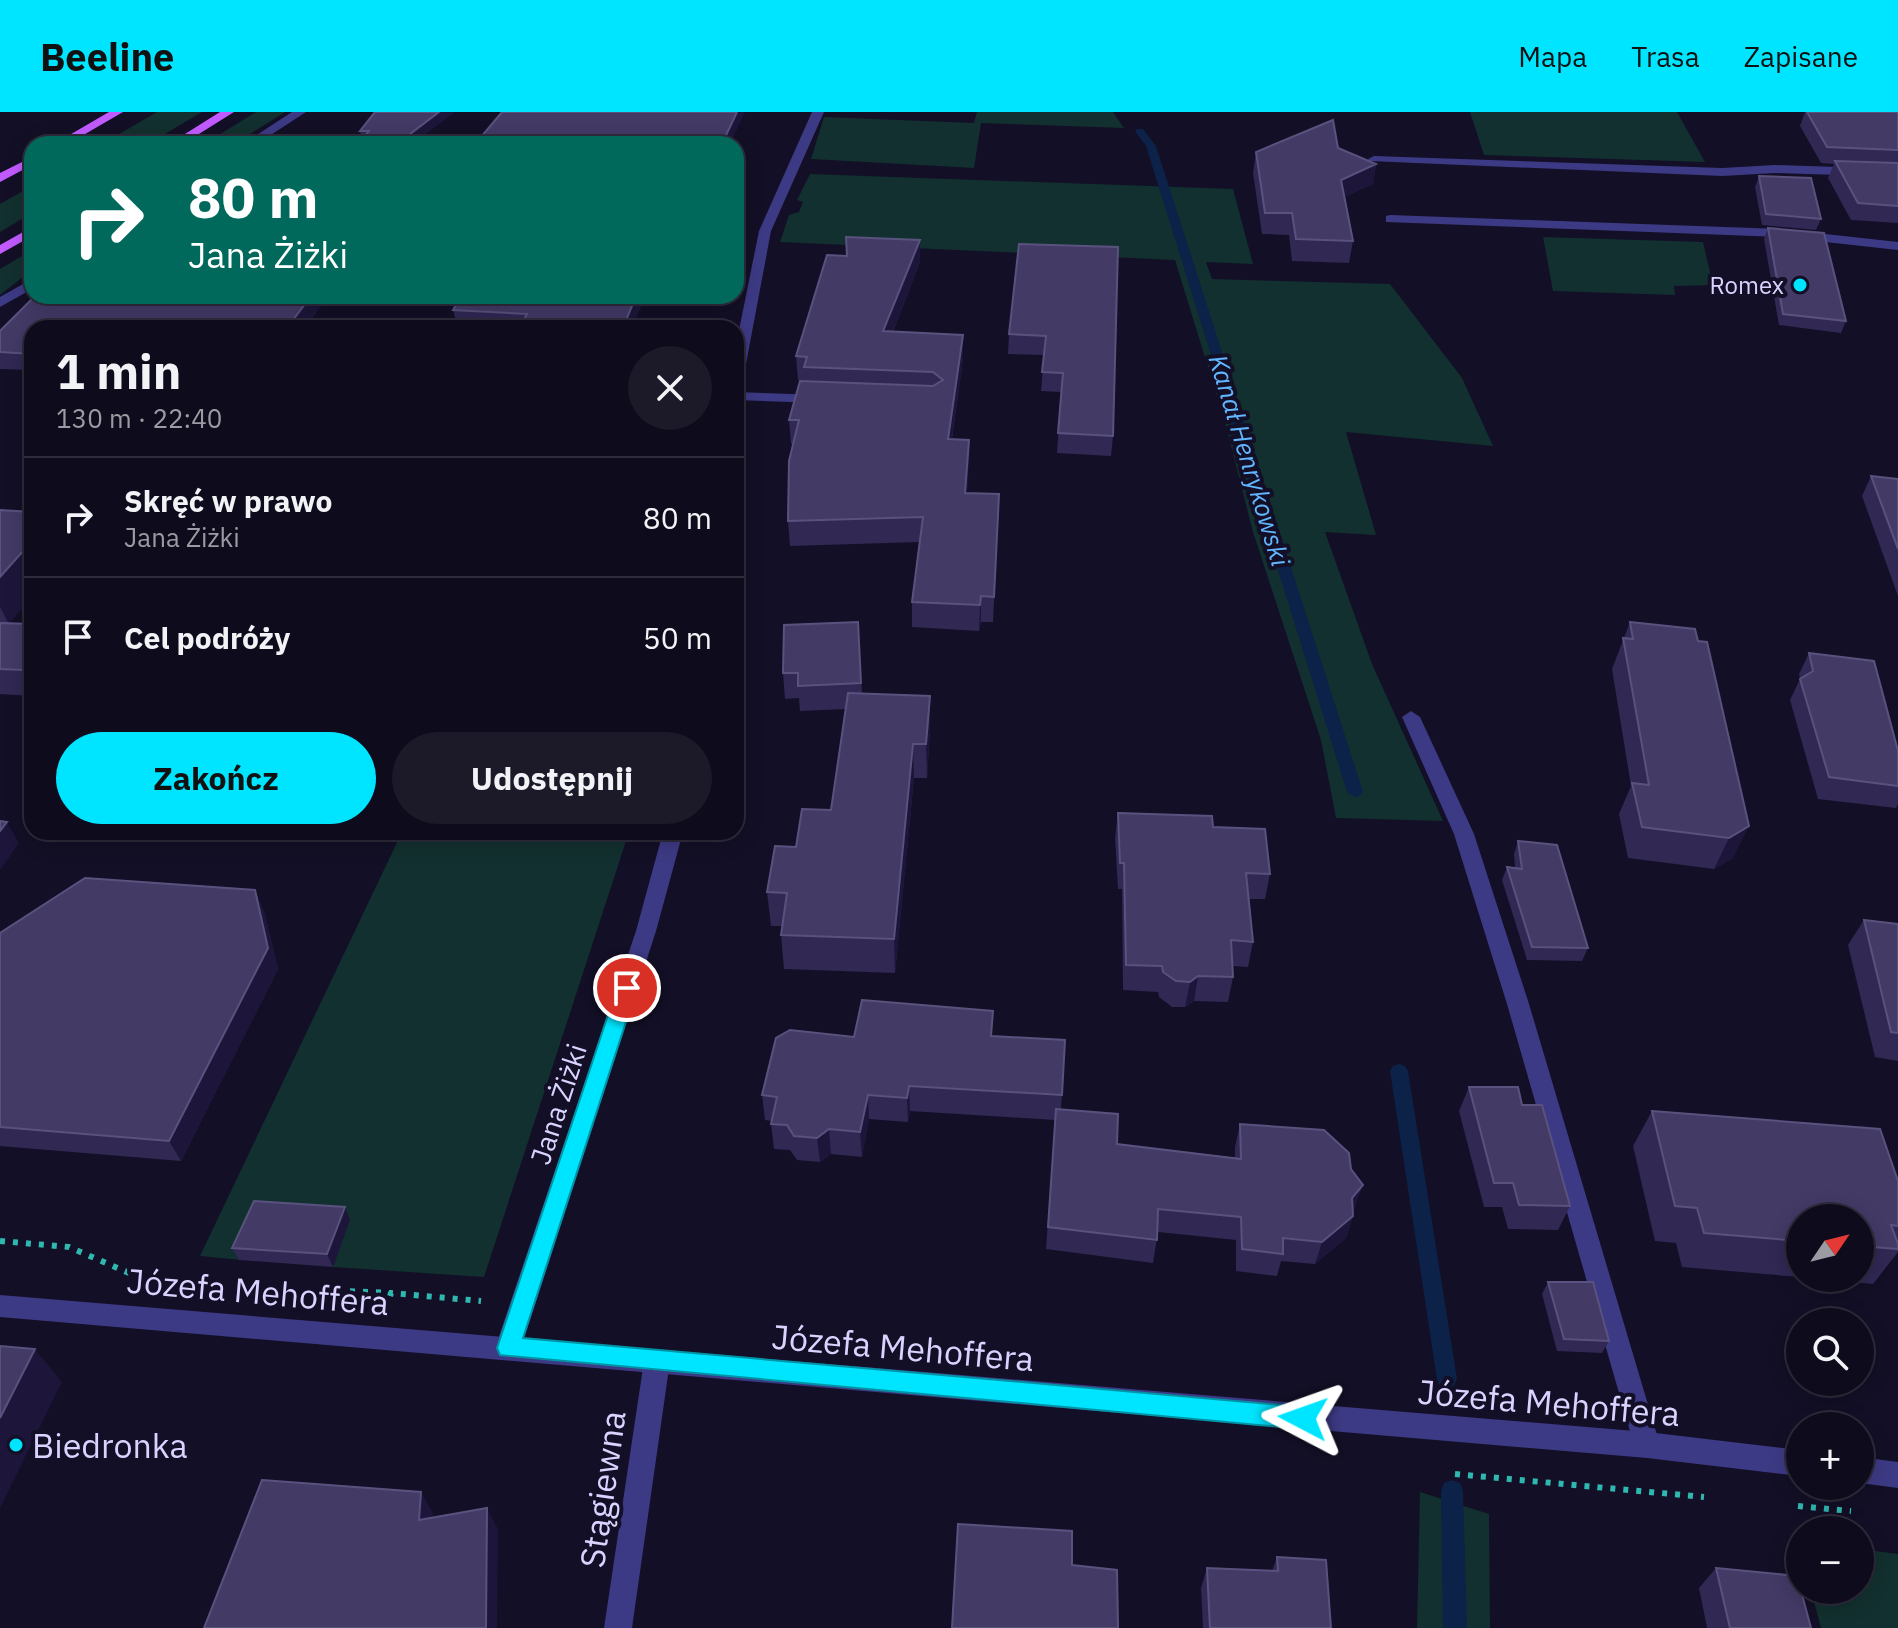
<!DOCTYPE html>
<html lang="pl">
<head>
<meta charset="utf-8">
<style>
  :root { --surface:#0e0b1c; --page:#1c1929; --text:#f1f3f6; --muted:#9b9ba3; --line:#2e2b3b; --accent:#00e5ff }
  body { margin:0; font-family:"IBM Plex Sans",sans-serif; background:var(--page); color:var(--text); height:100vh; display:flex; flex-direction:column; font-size:30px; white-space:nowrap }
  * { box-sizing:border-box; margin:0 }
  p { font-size:26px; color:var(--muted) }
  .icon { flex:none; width:44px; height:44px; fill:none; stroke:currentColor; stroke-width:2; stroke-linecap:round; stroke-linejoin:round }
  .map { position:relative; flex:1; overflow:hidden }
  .details { position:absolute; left:24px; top:208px; width:720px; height:520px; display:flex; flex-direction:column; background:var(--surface); border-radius:24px; box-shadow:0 4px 20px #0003,0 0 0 2px var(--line) }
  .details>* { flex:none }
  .top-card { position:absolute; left:24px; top:24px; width:720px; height:168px; border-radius:24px; box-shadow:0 4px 20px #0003,0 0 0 2px var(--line); background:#00695c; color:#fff; overflow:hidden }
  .needle { width:52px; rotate:55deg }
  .tools { position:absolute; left:1786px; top:1092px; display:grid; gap:16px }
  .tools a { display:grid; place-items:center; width:88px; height:88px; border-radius:50%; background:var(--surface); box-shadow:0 4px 20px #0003,0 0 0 2px var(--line); font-size:40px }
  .pin { position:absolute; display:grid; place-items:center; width:68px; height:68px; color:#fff; margin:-34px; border:4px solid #fff; border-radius:50%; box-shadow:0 2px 8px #0007 }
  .me { position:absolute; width:88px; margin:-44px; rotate:274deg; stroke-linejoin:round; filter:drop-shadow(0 0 6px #0008) }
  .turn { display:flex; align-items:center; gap:28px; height:168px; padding:0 32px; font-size:36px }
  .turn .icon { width:104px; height:104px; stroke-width:2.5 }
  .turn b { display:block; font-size:56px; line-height:68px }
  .round { display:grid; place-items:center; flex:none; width:84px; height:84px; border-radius:42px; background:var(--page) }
  .summary { display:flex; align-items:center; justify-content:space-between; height:136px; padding:0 32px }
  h1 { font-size:48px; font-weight:700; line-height:60px }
  .action { display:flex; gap:16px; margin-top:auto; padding:16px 32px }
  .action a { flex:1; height:92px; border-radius:48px; background:var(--accent); color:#111; font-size:32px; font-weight:700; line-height:92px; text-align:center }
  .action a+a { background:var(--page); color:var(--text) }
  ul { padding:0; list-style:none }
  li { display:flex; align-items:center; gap:24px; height:120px; padding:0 32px; border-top:2px solid var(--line) }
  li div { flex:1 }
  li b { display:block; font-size:30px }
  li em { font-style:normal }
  header { display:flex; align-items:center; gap:48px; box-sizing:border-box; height:112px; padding:0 40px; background:var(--accent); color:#111 }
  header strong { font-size:38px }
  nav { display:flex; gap:44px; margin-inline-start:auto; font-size:28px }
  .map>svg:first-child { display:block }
  .green { fill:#12302f }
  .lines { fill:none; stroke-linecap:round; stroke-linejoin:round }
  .stream { fill:#0c2248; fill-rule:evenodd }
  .path { stroke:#2fb8b0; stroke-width:6; stroke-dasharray:5 8; stroke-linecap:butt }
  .service { fill:#3d3a85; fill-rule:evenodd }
  .minor { fill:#3d3a85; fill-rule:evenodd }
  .tertiary { fill:#3d3a85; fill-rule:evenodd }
  .primary { fill:#c25bff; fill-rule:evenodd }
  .wall { fill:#312854 }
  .shaded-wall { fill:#1d163a }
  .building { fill:#433a66; stroke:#5a527e; stroke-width:2 }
  .route { fill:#00e5ff; stroke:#0095a6; stroke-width:2 }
  .poi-dot { fill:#00e5ff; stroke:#130f26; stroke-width:3 }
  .labels { text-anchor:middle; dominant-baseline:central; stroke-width:8; stroke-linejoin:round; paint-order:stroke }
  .far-poi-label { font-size:24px; fill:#d9d4ff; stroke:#130f26; text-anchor:end }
  .far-water-label { font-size:26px; font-style:italic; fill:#62b6ff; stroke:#130f26 }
  .street-label { font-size:28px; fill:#d9d4ff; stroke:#130f26 }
  .near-street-label { font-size:34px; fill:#d9d4ff; stroke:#130f26 }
  .near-poi-label { font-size:34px; fill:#d9d4ff; stroke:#130f26; text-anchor:start }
</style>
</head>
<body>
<header>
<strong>Beeline</strong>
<nav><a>Mapa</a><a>Trasa</a><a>Zapisane</a></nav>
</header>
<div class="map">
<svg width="1898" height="1516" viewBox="0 0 1898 1516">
  <rect width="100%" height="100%" fill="#130f26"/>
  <path class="green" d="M157 0H202L148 32H102Z
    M256 0H285L234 32H204Z
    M977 0H1113L1124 16 981 11 974 56 811 47 824 5 974 11Z
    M1470 0H1677L1705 50 1484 43Z
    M810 62 1233 77 1253 152 1206 150 1212 167 1390 172 1462 266 1493 334 1346 320 1376 423 1325 420 1372 552 1443 709 1336 706 1321 628 1253 420 1226 314 1175 148 780 130 789 103 799 100 803 90 797 88Z
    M32 74V101L0 120V92Z
    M1543 125 1703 130 1713 173 1674 174 1675 183 1553 179Z
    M32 138V158L0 183V157Z
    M402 720H502L626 729 484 1165 333 1155 350 1107 242 1148 200 1144Z
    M1420 1380 1489 1402 1490 1516H1417Z
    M1860 1437 1898 1442V1516H1821L1811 1478H1860Z"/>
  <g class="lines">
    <path class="stream" d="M1137 17H1143L1156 34 1363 680 1360 684 1355 685 1347 680 1146 34 1135 19Z
      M1399 952 1405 954 1408 959 1457 1267 1454 1274 1447 1277 1440 1274 1437 1267 1390 959 1393 954Z
      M1452 1368 1460 1371 1463 1379 1467 1516H1443L1441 1379 1444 1371Z"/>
    <path class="path" d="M0 1129 69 1135 136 1164
      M324 1178 391 1181
      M390 1184 391 1181 481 1189
      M1455 1362 1704 1385
      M1798 1394 1851 1399"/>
    <path class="service" d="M292 0H306L257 32H243Z
      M1374 44 1722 56 1775 53 1898 57V65L1775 61 1722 64 1370 49 1368 47Z
      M1390 103 1780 117 1898 130V138L1780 125 1386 110V104Z
      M32 167V177L0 195V185Z
      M736 280 820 283 827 287 820 291 736 288Z
      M1411 599 1420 605 1474 722 1529 892 1660 1333 1656 1342 1647 1346 1638 1342 1634 1333 1507 892 1454 722 1402 605Z"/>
    <path class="minor" d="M812 0H824L771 119 743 268 736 272V233L759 119Z
      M663 720H683L656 819 521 1236 517 1244 508 1248 499 1244 495 1236 636 819Z
      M657 1237 666 1241 670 1249 632 1516H604L644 1249 648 1241Z"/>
    <path class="tertiary" d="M0 1183 1647 1320 1800 1338V1364L1647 1346 0 1205Z
      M1860 1345 1898 1350V1376L1860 1371Z"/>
    <path class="primary" d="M109 0H123L68 32H54Z
      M220 0H234L183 32H169Z
      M32 45V53L0 70V61Z
      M32 115V124L0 142V133Z"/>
  </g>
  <path class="wall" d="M375 0 413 32 362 27 360 19Z
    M1805 0H1898V111L1851 108 1828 66 1834 52 1821 51 1800 14Z
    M1338 36 1376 52 1373 72 1344 85 1353 129 1349 151 1292 149 1289 123 1262 122 1253 61 1256 40Z
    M1759 64 1821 107 1816 118 1762 113 1755 75Z
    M1768 116 1846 209 1841 221 1779 213 1764 127Z
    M1019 132 1113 324 1111 344 1057 341 1061 280 1041 279 1044 243 1008 242 1009 222Z
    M920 150 893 220 963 223V247L952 327 969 328 967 381 999 382 993 510H981L979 519 912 515V490L919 430 790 434 788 409 793 332H791L789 308 805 269 798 268 796 244Z
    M35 184H320L322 192 305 216H32V258L0 257V219Z
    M461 184H645L632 216H503L457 213 453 198Z
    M1871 364 1898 367V484L1862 384Z
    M0 398 10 511 32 512V584L0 582Z
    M858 510 862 582 930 618 927 666H914L895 861 784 857 781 823 782 814H771L767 780 796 735 831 698 846 597 800 599 799 586 785 587 783 561Z
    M1630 510 1695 517 1733 746 1714 757 1628 746 1619 702 1631 674 1612 557Z
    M1809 541 1898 639V692L1896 696 1818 687 1790 588 1800 567 1799 562Z
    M1118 701 1213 715 1270 762 1265 787H1248L1253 830 1248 855 1233 854V865L1228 890 1194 889 1185 895H1172L1159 885 1158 880 1123 878 1122 777H1118L1115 726Z
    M1518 729 1588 836 1582 849 1527 848 1502 768 1507 755 1515 756 1514 742Z
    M264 799 278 857 181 1049 0 1034V821Z
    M1864 808 1898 812V949L1875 945 1848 833Z
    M992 924 1065 928 1061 998 1117 1032 1235 1046V1035L1240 1012 1355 1095 1353 1099V1104L1346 1126 1315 1152 1281 1149 1277 1164 1236 1159V1128L1158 1120 1153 1151 1046 1137 1055 1008 910 999 908 1010 869 1007 862 1045 831 1042 820 1050 797 1048 790 1038 774 1037 771 1012 772 1009 765 1008 762 983 854 925Z
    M1469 975 1522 993 1570 1094 1558 1118 1508 1117 1502 1095H1484L1459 999Z
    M1652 999 1898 1069V1140L1873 1172 1808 1166H1860V1106H1800V1165L1682 1155 1676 1131 1655 1129 1633 1034Z
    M350 1108 333 1155 239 1148 232 1136Z
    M1548 1170 1609 1229 1602 1241 1557 1239 1542 1182Z
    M1277 1445 1331 1516H1203L1201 1476 1207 1456 1272 1459Z
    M1716 1456 1811 1516H1707L1699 1476Z"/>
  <path class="shaded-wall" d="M439 0H455L413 32H397Z
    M737 0H745L730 32H722Z
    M1376 52 1373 72 1337 89 1341 68Z
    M920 128V150L884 243 883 219Z
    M311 184H320L322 192 305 216H287Z
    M636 184H645L632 216H623Z
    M963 223V247L948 352V327Z
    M969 328V352L965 406V381Z
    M32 429V485L9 512 0 495V465Z
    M981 484V510L979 519 980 493Z
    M32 547V574L24 558Z
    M930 584V618L927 666 926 632Z
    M913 632 914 666 895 861 894 827Z
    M7 710 19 731 0 758V719Z
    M1749 714 1733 746 1714 757 1729 726Z
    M255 778 264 799 278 857 181 1049 169 1029Z
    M1198 864 1194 889 1185 895 1190 870Z
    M909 974 910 999 908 1010 907 986Z
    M868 983 869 1007 862 1045 860 1020Z
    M829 1017 831 1042 820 1050 817 1026Z
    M1363 1073 1355 1095 1345 1109 1352 1086Z
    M345 1095 350 1108 333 1155 327 1142Z
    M1353 1104 1346 1126 1315 1152 1322 1130Z
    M35 1237 62 1270 0 1396V1306Z
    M421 1380 433 1401 431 1428 419 1408Z
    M487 1396 498 1417 497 1516H486Z"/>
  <path class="building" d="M375 0H439L397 32H358L369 19H360Z
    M502 0H737L722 32H475Z
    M1807 0H1898V38L1827 35Z
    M1333 8 1338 36 1376 52 1341 68 1353 129 1296 127 1292 101H1265L1256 40Z
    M1835 49 1898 51V94L1858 91Z
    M1759 64 1811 66 1821 107 1766 102Z
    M1768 116 1824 121 1846 209 1783 202Z
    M846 125 920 128 883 219 963 223 948 327 969 328 965 381 999 382 994 485 981 484 980 493 912 490 923 405 788 409 789 349 799 308H789L800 269 933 274 943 268 933 260 804 255 807 245 796 244 827 143 847 144Z
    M1019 132 1118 135 1113 324 1058 321 1063 261 1042 260 1046 224 1009 222Z
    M35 184H311L287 216H32V242L0 240V219Z
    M461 184H636L623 216H520L527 202 453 198Z
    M1871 364 1898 367V437Z
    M0 398 32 400V429L0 465Z
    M858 510 861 571 798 574V561H783L784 513Z
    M1630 510 1695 517 1698 529 1707 530 1749 714 1729 726 1642 715 1632 671 1649 673 1623 526 1633 527Z
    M0 511 32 512V547L24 558 0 557Z
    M1809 541 1874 549 1898 639V674L1829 665 1800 567 1813 559Z
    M848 581 930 584 926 632H913L894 827 781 823 787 781 767 780 775 734 796 735 802 697 831 698Z
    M1118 701 1212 704 1213 715 1265 717 1270 762 1246 761 1253 830 1231 828 1233 865 1198 864 1190 870 1176 869 1163 860 1162 854 1126 853 1124 751H1120Z
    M0 709 7 710 0 719Z
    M1518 729 1557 733 1588 836 1532 835 1507 755 1522 757Z
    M85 766 255 778 268 836 169 1029 0 1015V821Z
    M1864 808 1898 812V921L1891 920Z
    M862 888 993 899 991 924 1065 928 1062 983 909 974 907 986 868 983 860 1020 829 1017 817 1026 794 1024 787 1013 771 1012 777 985 762 983 776 926 790 918 854 925Z
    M1469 975H1518L1522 993H1542L1570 1094 1519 1093 1513 1071H1494Z
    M1056 997 1118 1002 1117 1032 1241 1047 1240 1012 1324 1018 1349 1041 1351 1057 1363 1073 1352 1086 1353 1104 1322 1130 1283 1126V1142L1242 1137 1241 1105 1158 1097 1157 1128 1048 1115Z
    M1652 999 1880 1017 1898 1069V1114L1891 1113 1898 1132V1137L1860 1134V1106H1800V1129L1704 1121 1697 1096 1675 1094Z
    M254 1089 345 1095 327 1142 232 1136Z
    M1548 1170H1593L1609 1229 1564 1227Z
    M0 1234 35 1237 0 1306Z
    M262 1368 421 1380 419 1408 487 1396 486 1516H204Z
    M958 1412 1072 1419V1453L1117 1458 1118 1516H952Z
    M1277 1445 1326 1448 1331 1516H1210L1207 1456 1278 1459Z
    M1716 1456 1797 1464 1811 1516H1730Z"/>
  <path class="route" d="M627 869 634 871 637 876 523 1226 1303 1295 1312 1298 1315 1306 1312 1314 1303 1317 500 1243 497 1236 617 876 620 871Z"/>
  <g class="poi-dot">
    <circle cx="1800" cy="173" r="8"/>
    <circle cx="16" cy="1333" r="8"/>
  </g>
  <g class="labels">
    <g class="far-poi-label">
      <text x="1784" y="173">Romex</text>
    </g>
    <g class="far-water-label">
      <text transform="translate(1250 348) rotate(73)">Kanał Henrykowski</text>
    </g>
    <g class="street-label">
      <text transform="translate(558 992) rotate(-72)">Jana Żiżki</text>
    </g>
    <g class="near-street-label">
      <text transform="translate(258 1179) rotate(5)">Józefa Mehoffera</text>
      <text transform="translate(903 1235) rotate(5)">Józefa Mehoffera</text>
      <text transform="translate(1549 1290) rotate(5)">Józefa Mehoffera</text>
      <text transform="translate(602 1377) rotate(-82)">Stągiewna</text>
    </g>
    <g class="near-poi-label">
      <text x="32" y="1333">Biedronka</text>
    </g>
  </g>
</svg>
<div class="tools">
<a><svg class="needle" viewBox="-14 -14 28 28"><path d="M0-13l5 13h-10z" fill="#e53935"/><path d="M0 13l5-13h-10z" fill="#9b9ba3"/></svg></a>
<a><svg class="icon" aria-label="search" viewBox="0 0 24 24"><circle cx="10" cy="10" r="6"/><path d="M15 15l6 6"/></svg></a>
<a>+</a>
<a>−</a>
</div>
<div class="pin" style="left:627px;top:876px;background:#d93025"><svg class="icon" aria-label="arrive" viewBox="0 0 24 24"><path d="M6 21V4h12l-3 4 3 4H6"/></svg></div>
<svg class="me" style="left:1303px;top:1306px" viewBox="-20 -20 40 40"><path d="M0-17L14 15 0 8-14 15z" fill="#00e5ff" stroke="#fff" stroke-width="4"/></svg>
<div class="top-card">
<div class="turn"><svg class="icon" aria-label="right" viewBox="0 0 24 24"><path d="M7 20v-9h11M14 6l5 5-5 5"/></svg><div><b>80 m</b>Jana Żiżki</div></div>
</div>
<section class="details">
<div class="summary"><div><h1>1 min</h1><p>130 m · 22:40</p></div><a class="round"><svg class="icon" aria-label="close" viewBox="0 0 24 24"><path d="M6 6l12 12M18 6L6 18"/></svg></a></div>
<ul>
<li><svg class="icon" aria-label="right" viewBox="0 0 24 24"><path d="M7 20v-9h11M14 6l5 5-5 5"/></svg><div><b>Skręć w prawo</b><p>Jana Żiżki</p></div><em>80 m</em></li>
<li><svg class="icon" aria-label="arrive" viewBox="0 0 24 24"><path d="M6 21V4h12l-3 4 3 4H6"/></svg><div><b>Cel podróży</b></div><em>50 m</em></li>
</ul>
<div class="action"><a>Zakończ</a><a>Udostępnij</a></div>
</section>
</div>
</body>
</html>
